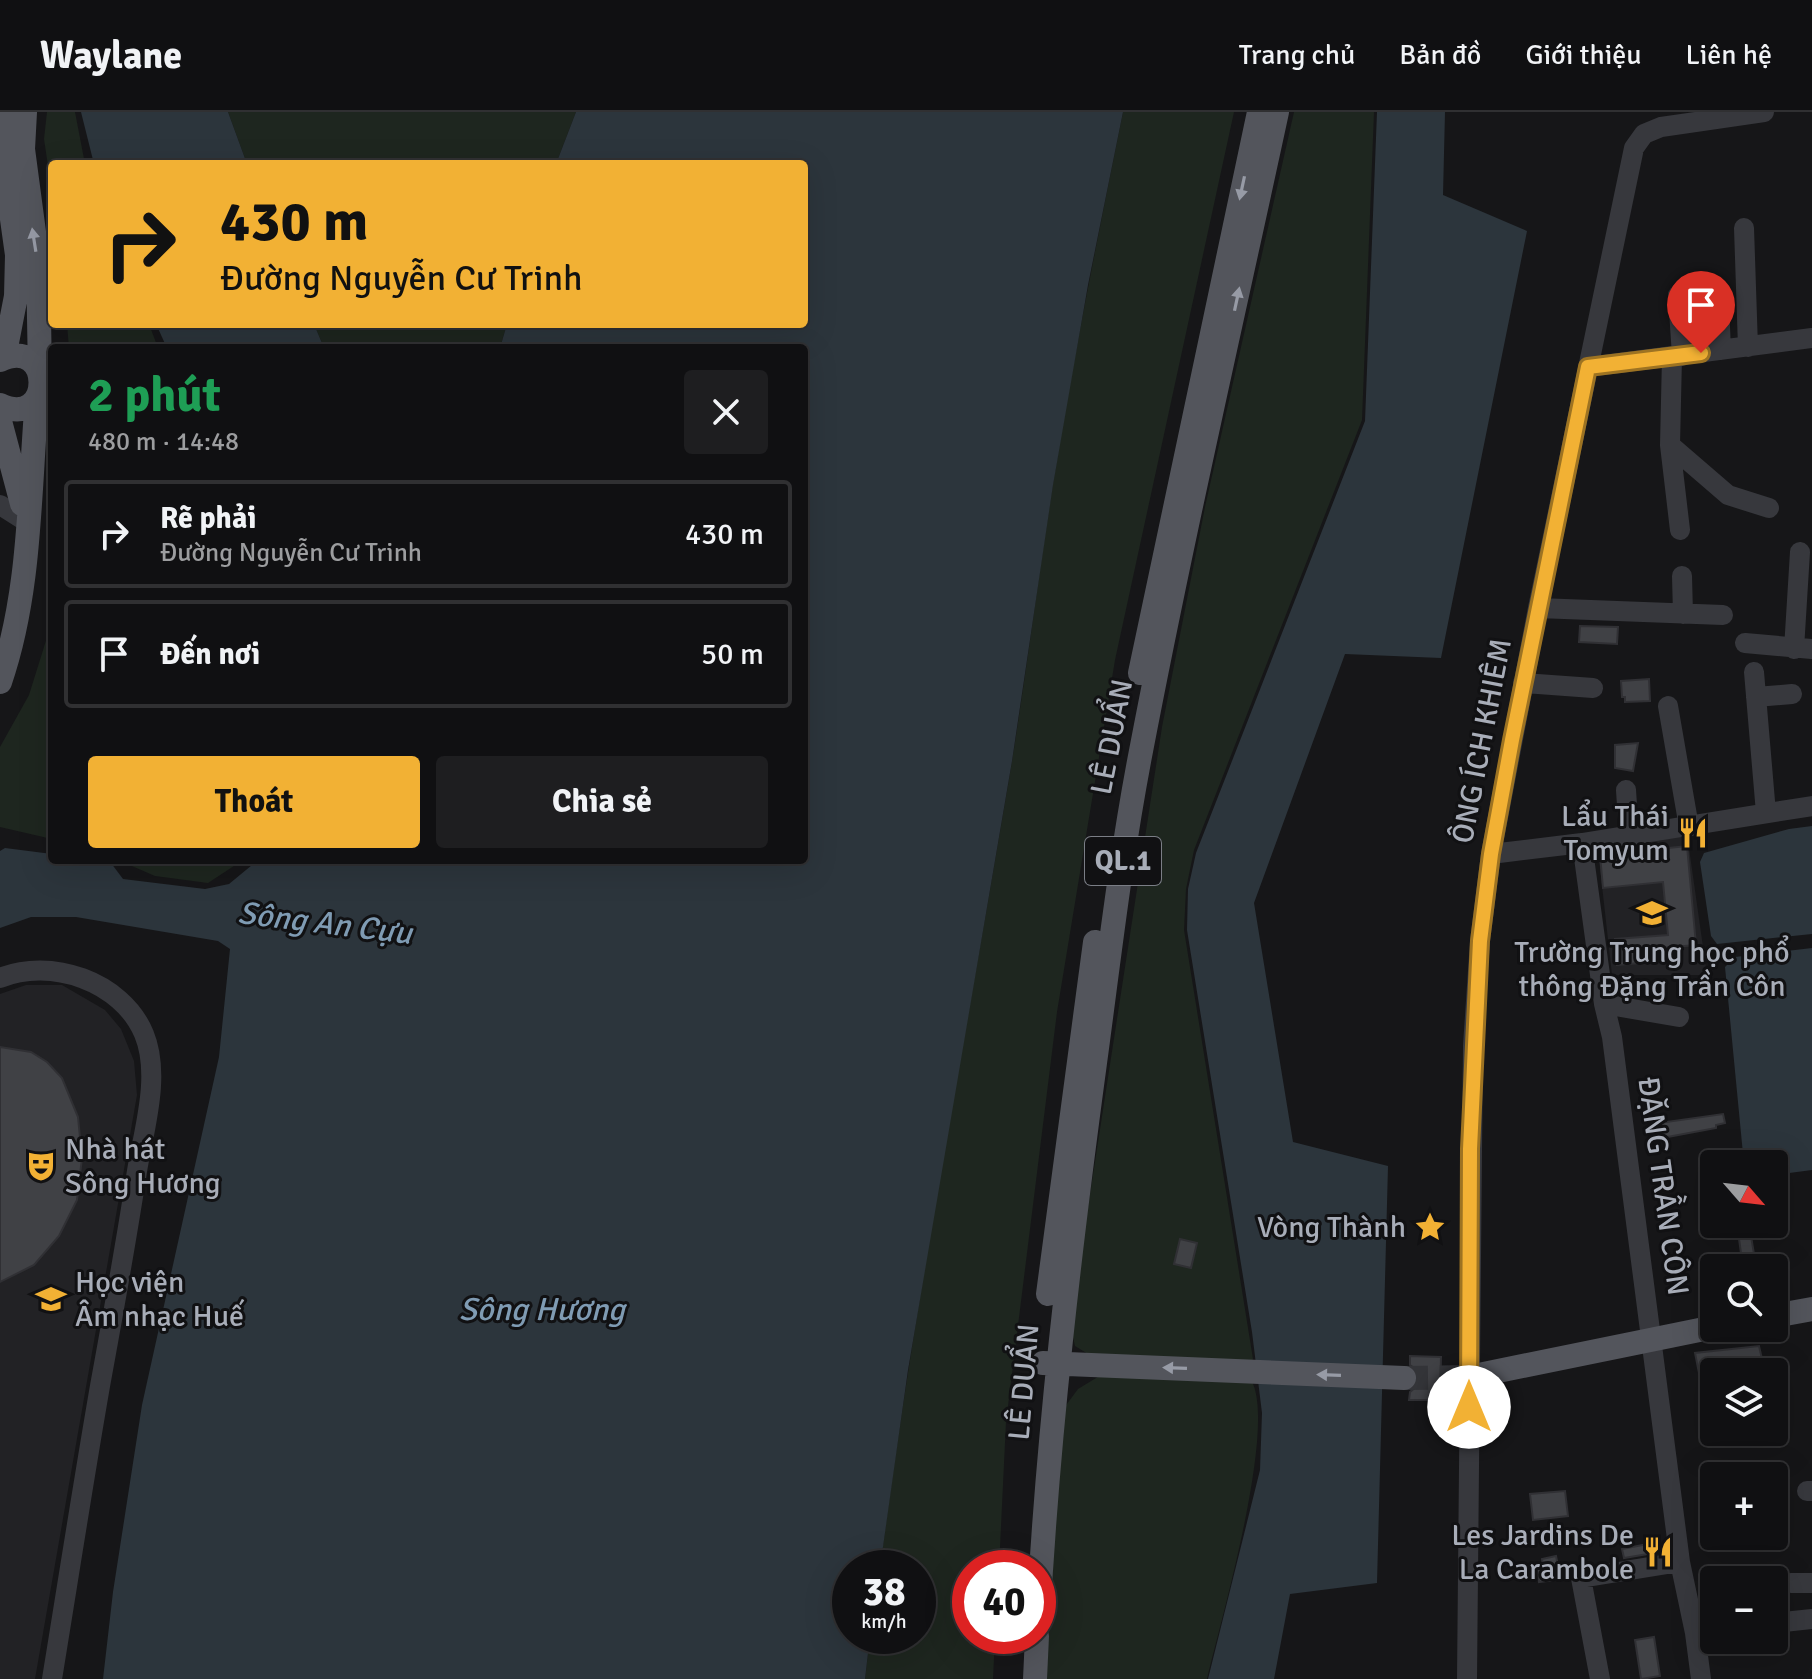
<!DOCTYPE html>
<html lang="vi">
<head>
<meta charset="utf-8">
<style>
  :root { --surface:#101012; --page:#1e1e20; --text:#f1f3f6; --muted:#9c9d9f; --line:#303032; --accent:#f2b134 }
  body { margin:0; font-family:Signika,sans-serif; background:var(--page); color:var(--text); height:100vh; display:flex; flex-direction:column; font-size:30px; white-space:nowrap }
  * { box-sizing:border-box; margin:0 }
  p { font-size:26px; color:var(--muted) }
  .icon { flex:none; width:44px; height:44px; fill:none; stroke:currentColor; stroke-width:2; stroke-linecap:round; stroke-linejoin:round }
  .map { position:relative; flex:1; overflow:hidden }
  .side { position:absolute; left:48px; top:232px; width:760px; height:520px; display:flex; flex-direction:column; background:var(--surface); border-radius:8px; box-shadow:0 8px 32px #0002,0 0 0 2px var(--line) }
  .side>* { flex:none }
  .hud { position:absolute; left:48px; top:48px; width:760px; height:168px; border-radius:8px; box-shadow:0 8px 32px #0002,0 0 0 2px var(--line); background:#f2b134; color:#111; overflow:hidden }
  .needle { width:52px; rotate:118deg }
  .controls { position:absolute; left:1700px; top:1038px; display:grid; gap:16px }
  .controls a { display:grid; place-items:center; width:88px; height:88px; border-radius:8px; background:var(--surface); box-shadow:0 8px 32px #0002,0 0 0 2px var(--line); font-size:40px }
  .speed { position:absolute; left:832px; top:1438px; display:flex; gap:16px; font-size:40px; font-weight:700; text-align:center }
  .speed>* { display:grid; place-content:center; width:104px; height:104px; border-radius:50%; background:var(--surface); box-shadow:0 8px 32px #0002,0 0 0 2px var(--line); line-height:1 }
  .speed small { font-size:20px; font-weight:400 }
  .speed .limit { border:12px solid #d22; background:#fff; color:#111 }
  .pin { position:absolute; display:grid; place-items:center; width:68px; height:68px; color:#fff; margin:-82px -34px; border-radius:50% 50% 50% 0; rotate:-45deg; box-shadow:0 0 8px #0007 }
  .pin .icon { rotate:45deg }
  .me { position:absolute; width:88px; margin:-44px; rotate:0deg; stroke-linejoin:round; filter:drop-shadow(0 0 6px #0008) }
  .turn { display:flex; align-items:center; gap:28px; height:168px; padding:0 40px; font-size:36px }
  .turn .icon { width:104px; height:104px; stroke-width:2.5 }
  .turn b { display:block; font-size:56px; line-height:68px }
  .round { display:grid; place-items:center; flex:none; width:84px; height:84px; border-radius:8px; background:var(--page) }
  .overview { display:flex; align-items:center; justify-content:space-between; height:136px; padding:0 40px }
  h1 { font-size:48px; font-weight:700; line-height:60px; color:#1e9e55 }
  .button { display:flex; gap:16px; margin-top:auto; padding:16px 40px }
  .button a { flex:1; height:92px; border-radius:8px; background:var(--accent); color:#111; font-size:32px; font-weight:700; line-height:92px; text-align:center }
  .button a+a { background:var(--page); color:var(--text) }
  ul { padding:0; list-style:none }
  li { display:flex; align-items:center; gap:24px; height:108px; margin:0 16px 12px; padding:0 24px; border:4px solid var(--line); border-radius:8px }
  li div { flex:1 }
  li b { display:block; font-size:30px }
  li em { font-style:normal }
  header { display:flex; align-items:center; gap:48px; box-sizing:border-box; height:112px; padding:0 40px; background:var(--surface); border-bottom:2px solid var(--line) }
  header strong { font-size:38px }
  nav { display:flex; gap:44px; margin-inline-start:auto; font-size:28px }
  .map>svg:first-child { display:block }
  .built { fill:#222225 }
  .green { fill:#1e261f }
  .water { fill:#2c353c }
  .building { fill:#404145; stroke:#303034; stroke-width:2 }
  .lines { fill:none; stroke-linecap:round; stroke-linejoin:round }
  .major-tunnel { stroke:#333438; stroke-width:24; stroke-dasharray:24 12; stroke-linecap:butt }
  .minor { stroke:#37383d; stroke-width:20 }
  .major { stroke:#53555c; stroke-width:24 }
  .oneway { fill:#979ba6 }
  .route-casing { stroke:#9d7322; stroke-width:20 }
  .route { stroke:#f2b134; stroke-width:14 }
  .labels { text-anchor:middle; dominant-baseline:central; stroke-width:6; stroke-linejoin:round; paint-order:stroke }
  .shield { fill:#111113; stroke:#7b7e86; stroke-width:2 }
  .shield-label { font-size:28px; font-weight:bold; fill:#a8adb8 }
  .street-label { font-size:30px; fill:#a8adb8; stroke:#111113 }
  .poi-label { font-size:30px; fill:#a8adb8; stroke:#111113; text-anchor:end }
  .water-label { font-size:32px; font-style:italic; fill:#7f9bb3; stroke:#111113 }
</style>
</head>
<body>
<header>
<strong>Waylane</strong>
<nav><a>Trang chủ</a><a>Bản đồ</a><a>Giới thiệu</a><a>Liên hệ</a></nav>
</header>
<div class="map">
<svg width="1812" height="1567" viewBox="0 0 1812 1567">
  <rect width="100%" height="100%" fill="#161618"/>
  <path class="built" d="M1687 722 1707 863H1612L1598 738Z
    M26 873H62L105 898 121 917 134 949 137 983 35 1567H0V882Z"/>
  <path class="green" d="M47 0H75L85 52H52V81L44 27Z
    M228 0H576L556 52H247Z
    M1123 0H1234L1115 548 1057 900 1006 1310 999 1456H970V1524H995L993 1567H865L870 1524H918V1456H880C914 1194 964 933 1008 673 1025 573 1037 472 1053 372 1073 247 1098 124 1123 0Z
    M1294 0H1374L1362 308 1194 738 1186 777 1184 818 1253 1247 1250 1254 1093 1245 1075 1234 1070 1212 1162 615 1205 395Z
    M67 212H149L158 236H69Z
    M314 212H507L500 236H324Z
    M52 496V727L0 715V635L29 583 49 519Z
    M118 748H243L208 771 155 764Z
    M1101 1263 1249 1265C1281 1304 1219 1514 1207 1567H1046L1061 1300 1078 1277Z"/>
  <path class="water" d="M81 0H228L247 52H94Z
    M576 0H1123L1088 173 1053 373 1012 649 908 1258 880 1456H850V1524H870L865 1567H103L113 1480 142 1293 219 945 230 837 218 829 76 805H31L0 816V739L5 736 52 742V748L111 751 123 767 205 777 229 772 258 748H804V236H500L507 212H804V52H556Z
    M1377 0H1445L1443 83 1527 119 1441 546 1345 542 1254 791 1293 1030 1388 1054 1377 1471 1290 1482 1274 1567H1208L1260 1358 1262 1301 1252 1220 1187 818 1188 777 1196 741 1365 309Z
    M156 212H314L324 236H167Z
    M1812 714V822L1717 832 1711 824 1700 750 1704 741 1789 717Z
    M1812 836V1058L1774 1063V1052H1748L1743 1042 1725 855 1735 845Z"/>
  <path class="building" d="M1580 514 1618 515 1617 532 1579 530Z
    M1649 567 1650 589 1625 590V585H1622L1621 569Z
    M1638 631 1633 659 1615 656V633Z
    M1687 734 1696 833 1650 837 1651 850 1617 853 1615 827 1668 823 1663 770 1603 776 1600 743Z
    M0 935 31 940 47 950 62 966 78 1005 82 1046 77 1088 59 1124 34 1153 0 1170Z
    M1723 1002 1725 1011 1716 1013V1016L1662 1026 1659 1011Z
    M1737 1112H1749L1756 1154 1743 1156Z
    M1180 1127 1197 1131 1191 1156 1174 1152Z
    M1759 1234 1765 1260H1714V1268L1701 1271 1695 1241Z
    M1410 1244 1441 1245 1440 1288H1409L1410 1280 1416 1275 1419 1266 1417 1258 1410 1253Z
    M1565 1379 1568 1404 1533 1408 1530 1382Z
    M1653 1431 1654 1441 1624 1446 1622 1437Z
    M1556 1444 1558 1454 1575 1453 1568 1466 1539 1470 1537 1456H1543L1542 1447Z
    M1654 1525 1660 1564 1641 1567 1635 1528Z"/>
  <g class="lines">
    <path class="major-tunnel" d="M1404 1266 1469 1265"/>
    <path class="minor" d="M1744 116 1748 235
      M1678 183 1682 244
      M1719 191 1721 238
      M1672 245 1670 333 1680 418
      M1588 255 1812 226
      M1670 333 1728 383 1769 396
      M0 393 27 410
      M1682 464 1683 502
      M1538 496 1723 503
      M1745 531 1812 537
      M1794 537 1800 440
      M1754 560 1766 701
      M1523 571 1593 576
      M1756 585 1792 582
      M1668 594 1689 715
      M1626 678 1629 724
      M1582 731 1604 892 1612 925 1680 1450 1695 1521 1701 1567
      M1491 742 1582 731 1812 694
      M0 866C50 845 122 869 144 922 161 963 144 1017 137 1059 126 1131 113 1203 100 1274 83 1372 68 1469 52 1567
      M1604 892 1679 905
      M1807 1379H1812
      M1791 1471H1812
      M1774 1511 1812 1507
      M1467 1567 1473 934 1480 829 1491 742 1538 496 1634 36 1644 22 1661 15 1764 0
      M1600 1567 1581 1466 1680 1450"/>
    <path class="major" d="M25 0 23 37 38 150 40 262
      M4 246 16 184 17 143 4 50V0
      M0 248C54 223 54 318 0 293
      M0 309 22 392
      M1140 561 1259 0
      M0 570C31 480 29 381 37 286
      M1048 1182 1095 830
      M1774 1204 1812 1197
      M1043 1251 1404 1266
      M1469 1265 1714 1215
      M1038 1509C1048 1321 1070 1136 1095 951 1109 847 1121 742 1141 639 1182 425 1231 213 1277 0
      M1035 1567 1037 1524"/>
  </g>
  <defs><path id="oneway-solid" d="M-6-.8H1V-3.2L6.5 0L1 3.2V.8H-6Z" transform="scale(2)"/></defs>
  <g class="oneway">
    <use href="#oneway-solid" transform="translate(1242 76) rotate(102)"/>
    <use href="#oneway-solid" transform="translate(34 128) rotate(-99)"/>
    <use href="#oneway-solid" transform="translate(1237 187) rotate(-78)"/>
    <use href="#oneway-solid" transform="translate(1175 1256) rotate(-178)"/>
    <use href="#oneway-solid" transform="translate(1329 1263) rotate(-178)"/>
  </g>
  <g class="lines">
    <g class="route-casing">
      <path id="route" d="M1469 1295 1470 1037 1480 829 1491 742 1512 628 1588 255 1701 241"/>
    </g>
    <use href="#route" class="route"/>
  </g>
  <defs>
    <g id="restaurant-bare" transform="scale(2.4)"><path d="M-5-6h1v4h1v-4h1v4h1v-4h1v5L-1.5 .5V6h-2V.5L-5-1ZM5-6V6H3V1.5H1.5Q1.5-4 5-6Z" fill="#f2b134" stroke="#111113" stroke-width="2.5" paint-order="stroke"/></g>
    <g id="school-bare" transform="scale(2.4)"><path d="M0-5L7-2L0 1L-7-2ZM-4 1L0 2.5L4 1V4Q0 6-4 4Z" fill="#f2b134" stroke="#111113" stroke-width="2.5" paint-order="stroke"/></g>
    <g id="theatre-bare" transform="scale(2.4)"><path d="M-5-5.5Q0-4 5-5.5V0Q5 5 0 6Q-5 5-5 0ZM-3.3-2.5H-1v1.5H-3.3ZM1-2.5H3.3v1.5H1ZM-2.8 1Q0 5.5 2.8 1Z" fill="#f2b134" stroke="#111113" stroke-width="2.5" paint-order="stroke"/></g>
    <g id="sight-bare" transform="scale(2.4)"><path d="M0-6L1.8-2.2L6-1.7L2.9 1.2L3.7 5.4L0 3.3L-3.7 5.4L-2.9 1.2L-6-1.7L-1.8-2.2Z" fill="#f2b134" stroke="#111113" stroke-width="2.5" paint-order="stroke"/></g>
    <g id="university-bare" transform="scale(2.4)"><path d="M0-5L7-2L0 1L-7-2ZM-4 1L0 2.5L4 1V4Q0 6-4 4Z" fill="#f2b134" stroke="#111113" stroke-width="2.5" paint-order="stroke"/></g>
  </defs>
  <g fill-rule="evenodd">
    <use href="#restaurant-bare" x="1693" y="721"/>
    <use href="#school-bare" x="1652" y="801"/>
    <use href="#theatre-bare" x="41" y="1054"/>
    <use href="#sight-bare" x="1430" y="1115"/>
    <use href="#university-bare" x="51" y="1187"/>
    <use href="#restaurant-bare" x="1658" y="1440"/>
  </g>
  <g class="labels">
    <rect class="shield" x="1085" y="725" width="76" height="48" rx="6"/>
    <g class="shield-label">
      <text x="1123" y="749">QL.1</text>
    </g>
    <g class="street-label">
      <text transform="translate(1112 625) rotate(-79)">LÊ DUẨN</text>
      <text transform="translate(1482 629) rotate(-79)">ÔNG ÍCH KHIÊM</text>
      <text transform="translate(1663 1074) rotate(82)">ĐẶNG TRẦN CÔN</text>
      <text transform="translate(1024 1270) rotate(-85)">LÊ DUẨN</text>
    </g>
    <g class="poi-label">
      <text x="1669" y="704">Lẩu Thái<tspan x="1669" dy="34">Tomyum</tspan></text>
      <text x="1652" y="840" text-anchor="middle">Trường Trung học phổ<tspan x="1652" dy="34">thông Đặng Trần Côn</tspan></text>
      <text x="65" y="1037" text-anchor="start">Nhà hát<tspan x="65" dy="34">Sông Hương</tspan></text>
      <text x="1406" y="1115">Vòng Thành</text>
      <text x="75" y="1170" text-anchor="start">Học viện<tspan x="75" dy="34">Âm nhạc Huế</tspan></text>
      <text x="1634" y="1423">Les Jardins De<tspan x="1634" dy="34">La Carambole</tspan></text>
    </g>
    <g class="water-label">
      <text transform="translate(325 811) rotate(7)">Sông An Cựu</text>
      <text x="542" y="1197">Sông Hương</text>
    </g>
  </g>
</svg>
<div class="controls">
<a><svg class="needle" viewBox="-14 -14 28 28"><path d="M0-13l5 13h-10z" fill="#e53935"/><path d="M0 13l5-13h-10z" fill="#9c9d9f"/></svg></a>
<a><svg class="icon" aria-label="search" viewBox="0 0 24 24"><circle cx="10" cy="10" r="6"/><path d="M15 15l6 6"/></svg></a>
<a><svg class="icon" aria-label="layers" viewBox="0 0 24 24"><path d="M12 4l9 5-9 5-9-5zM3 14l9 5 9-5"/></svg></a>
<a>+</a>
<a>−</a>
</div>
<div class="speed"><div>38<small>km/h</small></div><div class="limit">40</div></div>
<div class="pin" style="left:1701px;top:241px;background:#d93025"><svg class="icon" aria-label="arrive" viewBox="0 0 24 24"><path d="M6 21V4h12l-3 4 3 4H6"/></svg></div>
<svg class="me" style="left:1469px;top:1295px" viewBox="-20 -20 40 40"><circle r="19" fill="#fff"/><path d="M0-13L10 11 0 6-10 11z" fill="#f2b134"/></svg>
<div class="hud">
<div class="turn"><svg class="icon" aria-label="right" viewBox="0 0 24 24"><path d="M7 20v-9h11M14 6l5 5-5 5"/></svg><div><b>430 m</b>Đường Nguyễn Cư Trinh</div></div>
</div>
<section class="side">
<div class="overview"><div><h1>2 phút</h1><p>480 m · 14:48</p></div><a class="round"><svg class="icon" aria-label="close" viewBox="0 0 24 24"><path d="M6 6l12 12M18 6L6 18"/></svg></a></div>
<ul>
<li><svg class="icon" aria-label="right" viewBox="0 0 24 24"><path d="M7 20v-9h11M14 6l5 5-5 5"/></svg><div><b>Rẽ phải</b><p>Đường Nguyễn Cư Trinh</p></div><em>430 m</em></li>
<li><svg class="icon" aria-label="arrive" viewBox="0 0 24 24"><path d="M6 21V4h12l-3 4 3 4H6"/></svg><div><b>Đến nơi</b></div><em>50 m</em></li>
</ul>
<div class="button"><a>Thoát</a><a>Chia sẻ</a></div>
</section>
</div>
</body>
</html>
